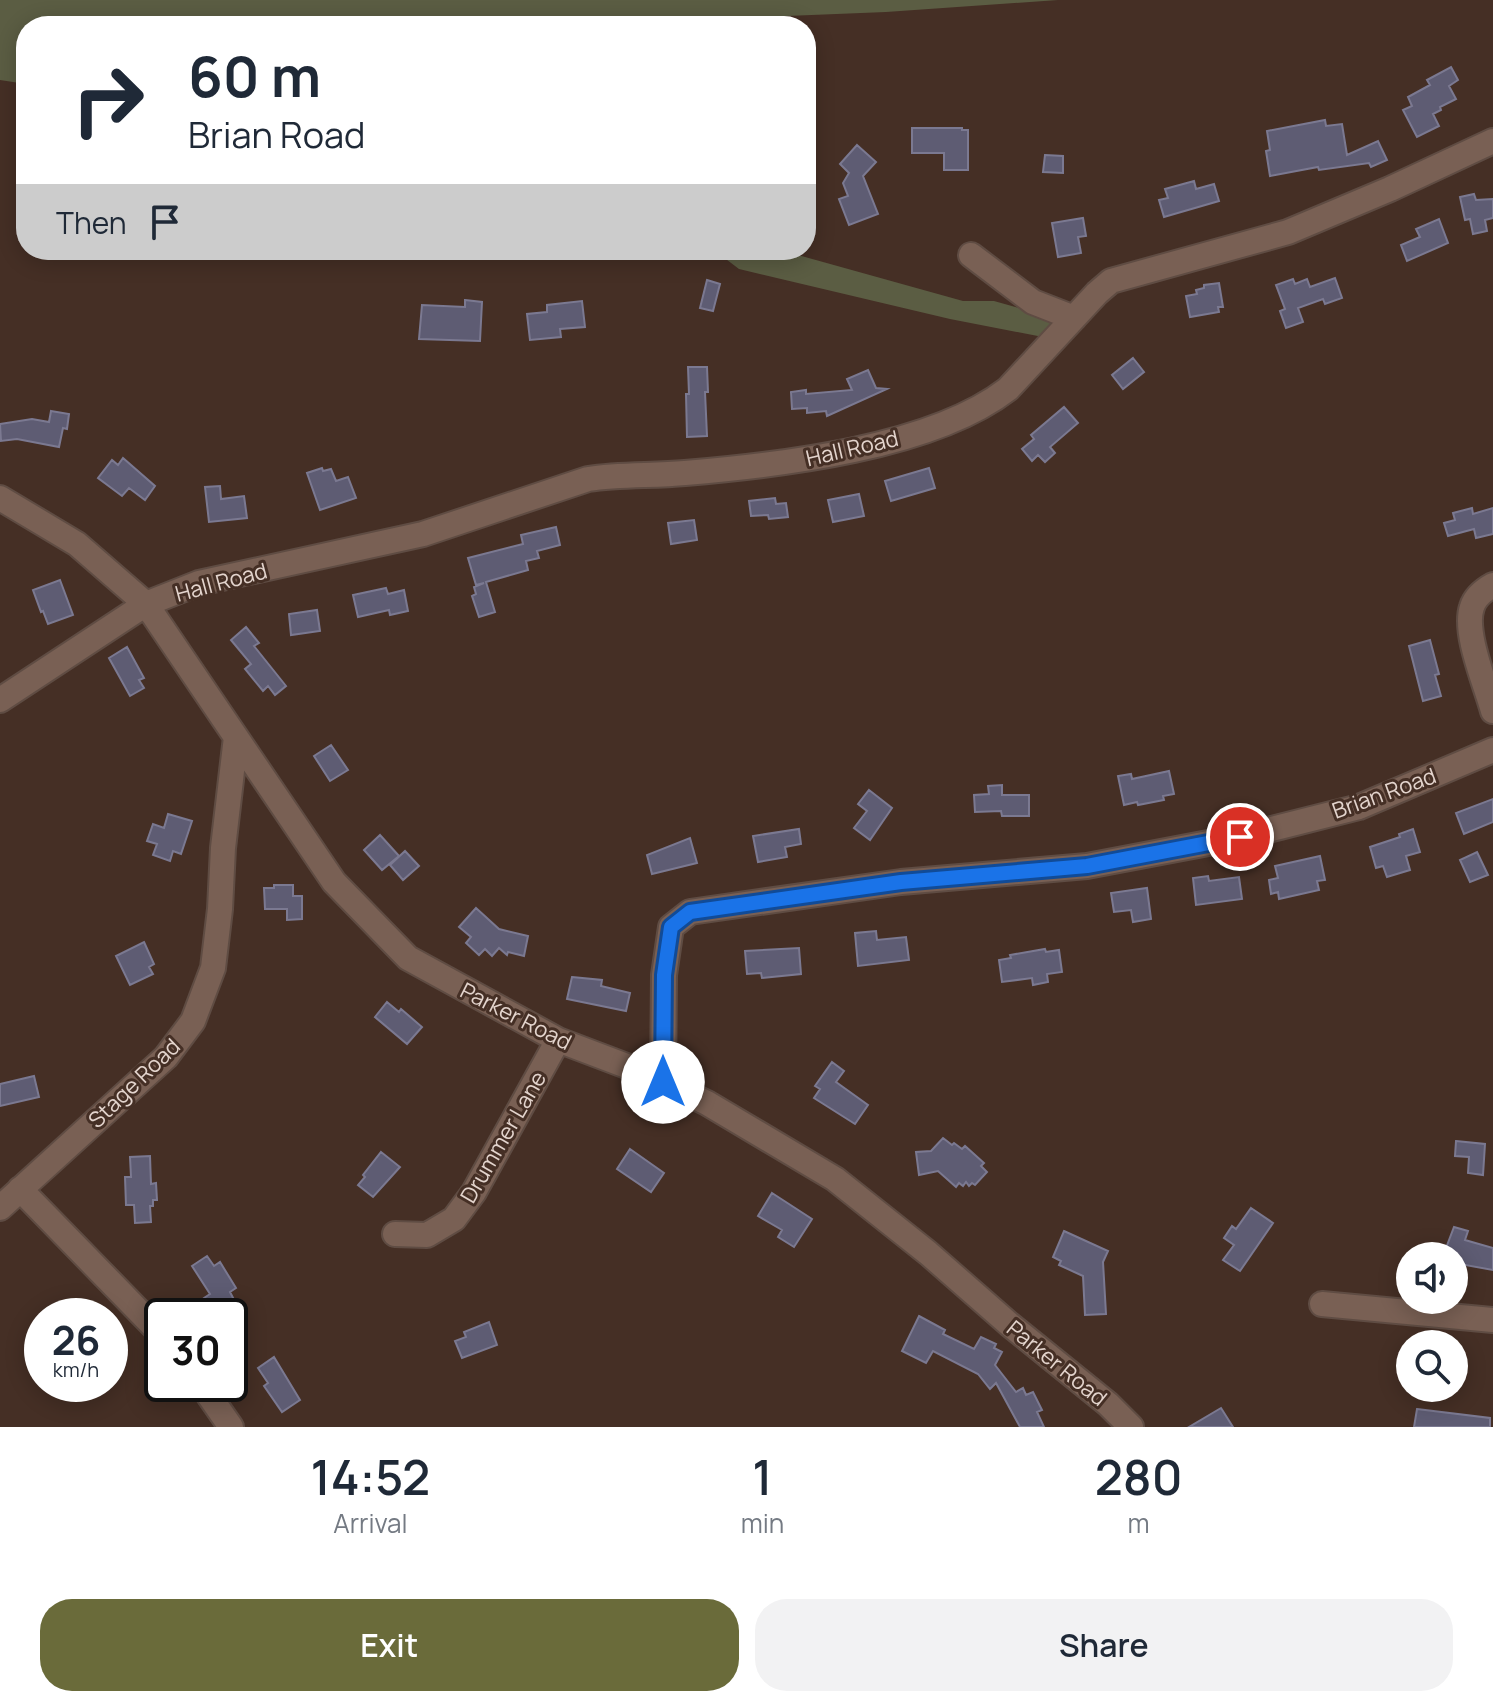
<!DOCTYPE html>
<html lang="en">
<head>
<meta charset="utf-8">
<style>
  :root { --surface:#fff; --page:#f2f2f3; --text:#1f2937; --muted:#747a83; --accent:#6a6b3a }
  body { margin:0; font-family:Manrope,sans-serif; background:var(--page); color:var(--text); height:100vh; display:flex; flex-direction:column; font-size:30px; white-space:nowrap }
  * { box-sizing:border-box; margin:0 }
  p { font-size:26px; color:var(--muted) }
  .icon { flex:none; width:44px; height:44px; fill:none; stroke:currentColor; stroke-width:2; stroke-linecap:round; stroke-linejoin:round }
  .map { position:relative; height:1427px; overflow:hidden }
  .sheet { display:flex; flex-direction:column; background:var(--surface); flex:1 }
  .sheet>* { flex:none }
  .hud { position:absolute; left:16px; top:16px; width:800px; height:244px; border-radius:32px; box-shadow:0 4px 20px #0003; background:#fff; color:var(--text); overflow:hidden }
  .controls { position:absolute; left:1396px; top:1242px; display:grid; gap:16px }
  .controls a { display:grid; place-items:center; width:72px; height:72px; border-radius:50%; background:var(--surface); box-shadow:0 4px 20px #0003; font-size:40px }
  .speed { position:absolute; left:24px; top:1298px; display:flex; gap:16px; font-size:40px; font-weight:700; text-align:center }
  .speed>* { display:grid; place-content:center; width:104px; height:104px; border-radius:50%; background:var(--surface); box-shadow:0 4px 20px #0003; line-height:1 }
  .speed small { font-size:20px; font-weight:400 }
  .speed .limit { border:4px solid #111; border-radius:12px; background:#fff; color:#111 }
  .pin { position:absolute; display:grid; place-items:center; width:68px; height:68px; color:#fff; margin:-34px; border:4px solid #fff; border-radius:50%; box-shadow:0 2px 8px #0007 }
  .me { position:absolute; width:88px; margin:-44px; rotate:0deg; stroke-linejoin:round; filter:drop-shadow(0 0 6px #0008) }
  .turn { display:flex; align-items:center; gap:28px; height:168px; padding:0 40px; font-size:36px }
  .turn .icon { width:104px; height:104px; stroke-width:2.5 }
  .turn b { display:block; font-size:56px; line-height:68px }
  .then { display:flex; align-items:center; height:76px; padding:0 40px; background:#0003; gap:16px; font-size:30px }
  .eta { display:flex; justify-content:space-evenly; align-items:center; height:136px; text-align:center }
  .eta b { font-size:48px; font-weight:600; line-height:56px }
  .button { display:flex; gap:16px; margin-top:auto; padding:16px 40px }
  .button a { flex:1; height:92px; border-radius:32px; background:var(--accent); color:#fff; font-size:32px; font-weight:600; line-height:92px; text-align:center }
  .button a+a { background:var(--page); color:var(--text) }
  .map>svg:first-child { display:block }
  .green { fill:#5b5d43 }
  .building { fill:#5e5c73; stroke:#7b7991; stroke-width:2 }
  .lines { fill:none; stroke-linecap:round; stroke-linejoin:round }
  .minor-casing { stroke:#5f4c43; stroke-width:28 }
  .minor { stroke:#796054; stroke-width:24 }
  .route-casing { stroke:#114b97; stroke-width:20 }
  .route { stroke:#1a73e8; stroke-width:14 }
  .labels { text-anchor:middle; dominant-baseline:central; stroke-width:6; stroke-linejoin:round; paint-order:stroke }
  .street-label { font-size:22px; fill:#e3d4cd; stroke:#452f25 }
</style>
</head>
<body>
<div class="map">
<svg width="1493" height="1427" viewBox="0 0 1493 1427">
  <rect width="100%" height="100%" fill="#452f25"/>
  <path class="green" d="M0 0H1058L886 12 683 20 682 26H26V84L0 80Z
    M714 250H780L963 301H994L1057 319 1043 337 950 319 739 269Z"/>
  <path class="building" d="M1451 67 1458 80 1449 86 1456 99 1440 107 1441 110 1433 114 1439 126 1417 137 1403 110 1412 106 1408 97 1430 85 1427 80Z
    M1325 120 1326 126 1342 124 1347 155 1378 141 1387 160 1371 167 1369 163 1319 170 1318 167 1270 176 1266 151 1270 150 1267 131Z
    M912 128H962V130H968V170H944V153H912Z
    M857 145 876 162 863 176 878 214 849 225 839 199 848 196 843 183 849 173 840 164Z
    M1045 155 1063 156V173L1043 172Z
    M1194 181 1196 189 1214 184 1219 201 1164 217 1159 200 1168 198 1165 189Z
    M1474 194 1476 200 1493 199V218L1485 220 1487 231 1473 234 1470 219 1465 220 1460 197Z
    M1083 218 1086 236 1078 237 1081 253 1058 257 1052 223Z
    M1439 219 1448 243 1407 261 1401 245 1420 237 1416 229Z
    M1335 278 1342 298 1325 304 1323 299 1298 308 1303 322 1286 328 1280 311 1285 309 1276 285 1293 279 1295 284 1307 279 1310 287Z
    M707 280 720 284 713 311 700 308Z
    M1219 283 1223 307H1218L1219 312 1190 317 1186 296 1197 294 1196 290 1204 288V285Z
    M465 300 482 302 480 341 419 339 422 305 465 307Z
    M582 301 585 327 560 329 561 337 530 340 527 314 547 312V305Z
    M1133 358 1144 372 1123 389 1112 375Z
    M688 367H707L708 392H705L707 436 687 437 686 394H689Z
    M868 370 876 388 887 389 827 416 826 411 807 413V408L792 409 791 392 806 390V394L852 390 847 379Z
    M1064 407 1078 423 1050 447 1055 453 1045 462 1038 455 1032 461 1022 449 1034 439 1031 435Z
    M51 411 69 414 67 429 63 428 59 447 17 439 1 441 0 424 32 419 49 422Z
    M123 458 155 486 145 500 129 488 122 496 98 478 112 460 118 465Z
    M322 468 323 471 331 469 336 481 348 477 356 498 320 510 307 473Z
    M929 468 935 488 891 501 885 481Z
    M220 486 221 499 244 496 247 518 209 522 205 487Z
    M859 494 864 516 833 522 828 500Z
    M775 498 776 504 786 503 788 517 769 519 768 515 751 516 749 501Z
    M1472 508 1473 514 1493 508V534L1476 538 1474 529 1448 536 1444 523 1455 520 1453 513Z
    M694 520 697 540 671 544 668 523Z
    M556 527 560 545 537 551 539 558 526 561 528 570 486 582 495 612 479 617 472 596 476 594 474 587 484 583 476 585 468 558 523 544 521 535Z
    M60 580 73 615 48 624 43 611 41 612 33 590Z
    M386 588 388 594 404 590 408 611 390 615 389 610 358 617 353 595Z
    M317 610 320 631 291 635 289 614Z
    M246 627 259 643 254 646 286 686 275 695 268 686 263 691 245 669 251 664 231 640Z
    M1430 640 1439 674 1435 675 1441 696 1423 701 1409 646Z
    M127 647 144 678 139 680 144 688 130 696 109 658Z
    M331 745 348 770 330 781 314 756Z
    M1169 771 1174 794 1163 796 1164 800 1138 805 1137 802 1124 805 1118 776 1131 774 1132 779Z
    M1002 785V795H1029V816H1002L1001 811 975 812 974 795 989 794 988 786Z
    M869 790 892 808 870 840 854 828 867 811 858 804Z
    M1493 799V822L1464 834 1456 813Z
    M168 814 192 821 181 854 173 851 170 861 153 855 157 844 147 841 153 824 164 828Z
    M799 829 801 844 785 847 787 857 758 862 753 836Z
    M1413 829 1420 852 1406 856 1410 870 1387 877 1383 866 1376 868 1370 847 1400 837 1399 834Z
    M380 835 399 856 382 870 364 850Z
    M690 838 697 863 652 874 647 855Z
    M405 851 419 866 403 880 390 865Z
    M1477 852 1488 875 1470 882 1460 860Z
    M1320 856 1325 880 1317 881 1319 890 1279 899 1278 892 1271 894 1269 880 1278 878 1275 866Z
    M1208 876 1209 881 1239 877 1242 899 1196 905 1193 878Z
    M274 885H293V896H302V919L287 920V909H265L264 888H274Z
    M1147 888 1151 919 1133 922 1131 910 1114 912 1111 893Z
    M476 908 499 929 528 936 524 956 508 952 507 955 499 948 492 956 485 949 479 955 466 943 471 937 459 927Z
    M876 931 877 940 906 937 909 960 858 966 855 933Z
    M144 942 154 964 149 967 153 974 130 985 116 956Z
    M799 948 801 974 762 978 761 973 747 974 745 951Z
    M1045 949 1046 952 1059 950 1062 972 1047 974 1048 982 1033 985 1032 978 1002 982 999 960 1011 958 1010 955Z
    M572 977 602 980 601 986 630 993 626 1011 567 999Z
    M387 1002 399 1012 401 1009 422 1027 407 1044 375 1017Z
    M832 1062 844 1071 836 1082 868 1105 855 1124 814 1098 820 1089 815 1086Z
    M34 1076 39 1097 0 1106V1084Z
    M943 1138 952 1145 954 1143 962 1149 965 1146 984 1163 981 1166 987 1172 975 1185 972 1183 969 1186 966 1182 963 1186 959 1183 956 1187 938 1171 919 1175 916 1152 931 1151Z
    M1456 1141 1485 1144 1483 1175 1468 1173 1469 1157 1455 1156Z
    M630 1149 664 1173 651 1192 617 1169Z
    M381 1152 400 1167 373 1197 358 1185 365 1177 363 1175Z
    M150 1156 151 1184 156 1183 157 1200H153V1206H150L151 1222 135 1223 134 1205H126L125 1177H131L130 1157Z
    M772 1193 812 1219 794 1247 778 1237 782 1230 758 1216Z
    M1251 1208 1273 1223 1240 1271 1223 1260 1234 1245 1224 1238 1232 1226 1236 1229Z
    M1454 1227 1468 1231 1465 1240 1493 1248V1270L1454 1263V1256H1443Z
    M1064 1231 1108 1251 1103 1262 1106 1314 1085 1315 1083 1276 1059 1265 1061 1261 1053 1257Z
    M207 1256 214 1266 220 1262 236 1288 230 1292 243 1317 231 1324 230 1316H215L204 1298 210 1294 192 1266Z
    M919 1316 945 1330 943 1334 974 1349 981 1337 996 1344 994 1348 1002 1352 995 1365 1016 1392 1023 1388 1026 1395 1033 1392 1042 1410 1037 1412 1044 1427H1020L996 1383 990 1389 978 1374 933 1351 926 1363 902 1351Z
    M489 1322 497 1345 462 1358 455 1341 466 1337 464 1332Z
    M274 1357 300 1400 282 1412 264 1386 268 1383 258 1368Z
    M1221 1408 1233 1427H1189Z
    M1417 1409 1490 1418V1427H1414Z"/>
  <g class="lines">
    <g class="minor-casing">
      <path id="minor" d="M971 255 1033 302 1074 318
        M0 498 77 544 146 604 334 882 408 958 558 1040 645 1073 707 1103 835 1179 928 1253 1009 1324 1108 1404 1131 1427
        M1493 585C1484 590 1475 597 1472 607 1463 632 1486 685 1493 711
        M0 700 146 604 199 583 423 534 588 479C620 474 653 476 685 473 780 465 932 448 1008 389L1097 293 1111 281 1288 232 1390 189 1493 141
        M663 1082 664 975 671 927 690 912 901 882 1087 866 1240 837 1359 807 1493 750
        M20 1189 162 1335
        M0 1208 166 1057 193 1021 213 968 220 909 223 848 236 737
        M395 1234 427 1235 454 1219 474 1192 558 1040
        M1322 1304 1493 1320
        M201 1384 231 1427"/>
    </g>
    <use href="#minor" class="minor"/>
  </g>
  <g class="lines">
    <g class="route-casing">
      <path id="route" d="M663 1082 664 975 671 927 690 912 901 882 1087 866 1240 837"/>
    </g>
    <use href="#route" class="route"/>
  </g>
  <g class="labels">
    <g class="street-label">
      <text transform="translate(852 448) rotate(-13)">Hall Road</text>
      <text transform="translate(221 582) rotate(-15)">Hall Road</text>
      <text transform="translate(1384 793) rotate(-20)">Brian Road</text>
      <text transform="translate(516 1016) rotate(27)">Parker Road</text>
      <text transform="translate(134 1083) rotate(-44)">Stage Road</text>
      <text transform="translate(503 1137) rotate(-60)">Drummer Lane</text>
      <text transform="translate(1057 1363) rotate(39)">Parker Road</text>
    </g>
  </g>
</svg>
<div class="controls">
<a><svg class="icon" aria-label="sound" viewBox="0 0 24 24"><path d="M4 9h4l5-4v14l-5-4H4zM17 9q2 3 0 6"/></svg></a>
<a><svg class="icon" aria-label="search" viewBox="0 0 24 24"><circle cx="10" cy="10" r="6"/><path d="M15 15l6 6"/></svg></a>
</div>
<div class="speed"><div>26<small>km/h</small></div><div class="limit">30</div></div>
<div class="pin" style="left:1240px;top:837px;background:#d93025"><svg class="icon" aria-label="arrive" viewBox="0 0 24 24"><path d="M6 21V4h12l-3 4 3 4H6"/></svg></div>
<svg class="me" style="left:663px;top:1082px" viewBox="-20 -20 40 40"><circle r="19" fill="#fff"/><path d="M0-13L10 11 0 6-10 11z" fill="#1a73e8"/></svg>
<div class="hud">
<div class="turn"><svg class="icon" aria-label="right" viewBox="0 0 24 24"><path d="M7 20v-9h11M14 6l5 5-5 5"/></svg><div><b>60 m</b>Brian Road</div></div>
<div class="then">Then<svg class="icon" aria-label="arrive" viewBox="0 0 24 24"><path d="M6 21V4h12l-3 4 3 4H6"/></svg></div>
</div>
</div>
<section class="sheet">
<div class="eta">
<div><b>14:52</b><p>Arrival</p></div>
<div><b>1</b><p>min</p></div>
<div><b>280</b><p>m</p></div>
</div>
<div class="button"><a>Exit</a><a>Share</a></div>
</section>
</body>
</html>
